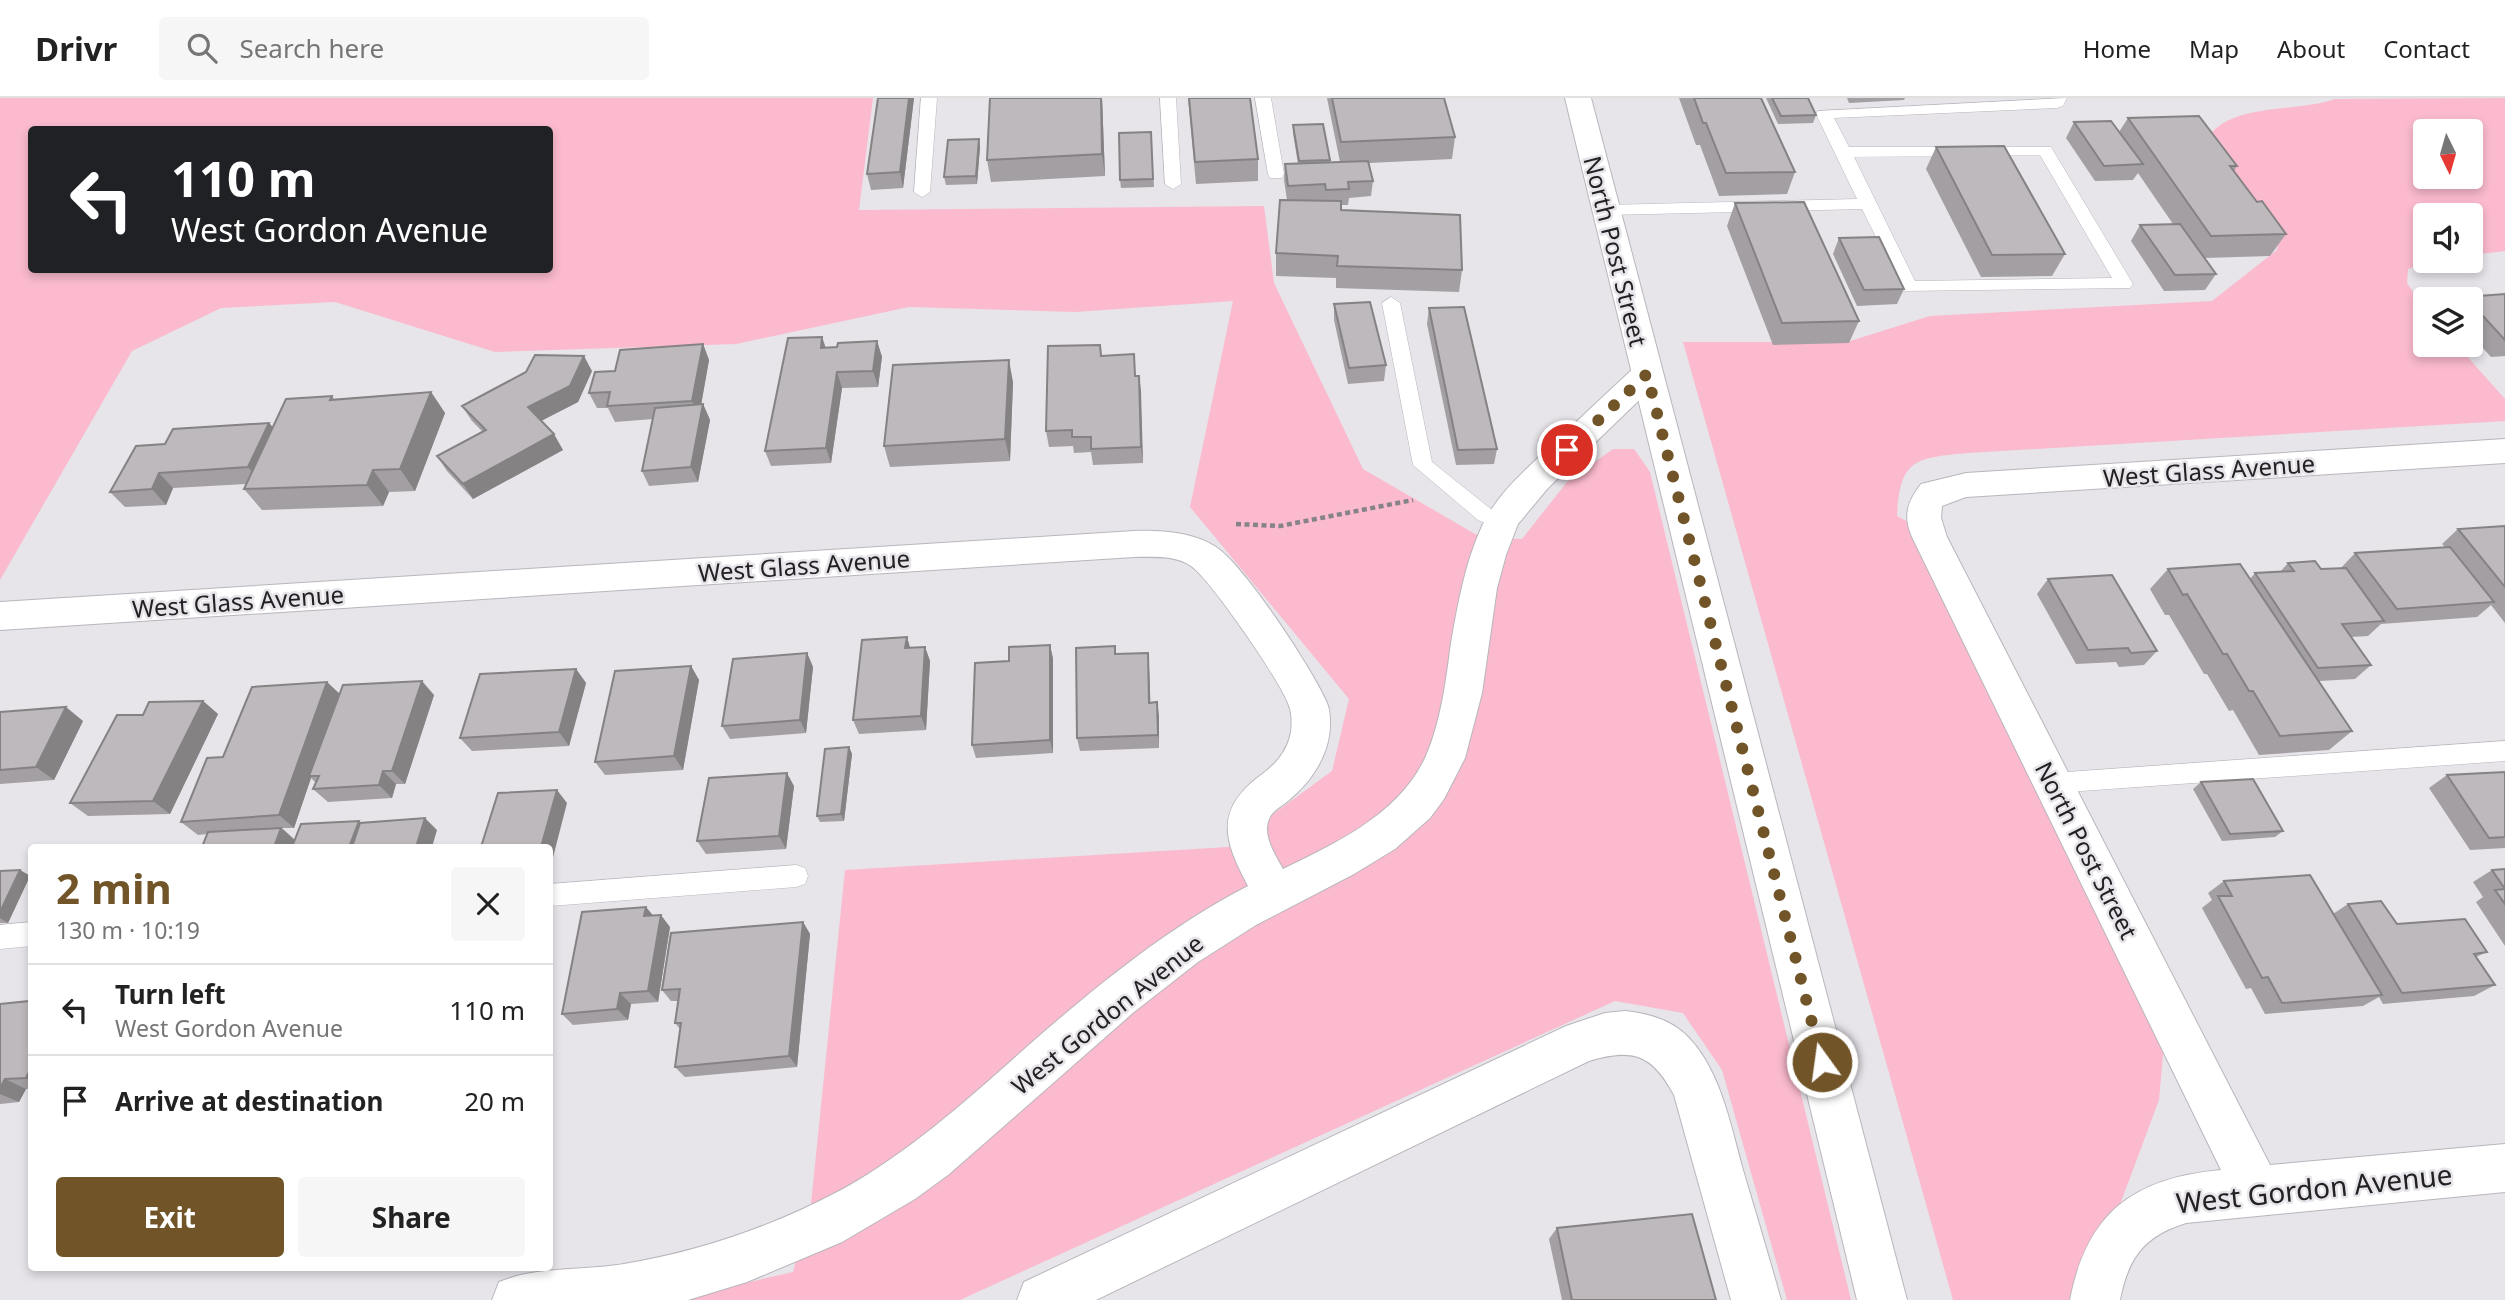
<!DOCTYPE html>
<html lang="en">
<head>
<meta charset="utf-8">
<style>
  :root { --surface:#fff; --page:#f6f6f6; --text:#222; --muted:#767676; --line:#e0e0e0; --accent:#715528 }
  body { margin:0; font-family:"Noto Sans",sans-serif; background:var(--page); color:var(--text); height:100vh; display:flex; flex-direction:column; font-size:26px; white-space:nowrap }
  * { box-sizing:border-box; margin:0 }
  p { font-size:23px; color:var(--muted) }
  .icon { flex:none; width:38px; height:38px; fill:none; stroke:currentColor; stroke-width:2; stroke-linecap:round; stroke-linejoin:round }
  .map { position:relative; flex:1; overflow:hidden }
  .details { position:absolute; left:28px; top:746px; width:525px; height:427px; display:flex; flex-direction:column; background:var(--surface); border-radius:7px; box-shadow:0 4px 10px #0003 }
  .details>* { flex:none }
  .guide { position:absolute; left:28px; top:28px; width:525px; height:147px; border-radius:7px; box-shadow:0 4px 10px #0003; background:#202124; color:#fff; overflow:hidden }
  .needle { width:46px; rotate:175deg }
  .controls { position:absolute; left:2413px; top:21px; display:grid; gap:14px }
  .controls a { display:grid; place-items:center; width:70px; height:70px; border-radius:7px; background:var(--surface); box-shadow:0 4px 10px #0003; font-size:35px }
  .pin { position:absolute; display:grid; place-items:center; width:60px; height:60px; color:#fff; margin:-30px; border:4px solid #fff; border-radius:50%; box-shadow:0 2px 7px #0007 }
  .me { position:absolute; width:77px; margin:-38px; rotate:346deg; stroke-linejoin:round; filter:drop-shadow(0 0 5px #0008) }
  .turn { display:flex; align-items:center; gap:24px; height:147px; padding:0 28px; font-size:32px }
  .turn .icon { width:91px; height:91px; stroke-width:2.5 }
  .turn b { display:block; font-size:49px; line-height:60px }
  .round { display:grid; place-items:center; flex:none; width:74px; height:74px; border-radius:7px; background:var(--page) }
  .headline { display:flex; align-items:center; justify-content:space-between; height:119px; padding:0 28px }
  h1 { font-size:42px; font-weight:700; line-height:52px; color:var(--accent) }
  .action { display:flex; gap:14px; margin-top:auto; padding:14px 28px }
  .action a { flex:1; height:80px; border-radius:7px; background:var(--accent); color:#fff; font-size:28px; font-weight:700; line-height:80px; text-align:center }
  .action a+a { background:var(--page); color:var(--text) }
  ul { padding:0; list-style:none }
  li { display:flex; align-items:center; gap:21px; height:91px; padding:0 28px; border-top:2px solid var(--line) }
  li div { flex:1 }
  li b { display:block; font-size:26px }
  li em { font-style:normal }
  header { display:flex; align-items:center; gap:42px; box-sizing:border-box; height:98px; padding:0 35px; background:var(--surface); border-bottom:2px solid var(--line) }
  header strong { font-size:33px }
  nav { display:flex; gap:38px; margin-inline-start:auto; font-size:24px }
  .search { width:490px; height:63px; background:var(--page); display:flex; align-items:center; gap:18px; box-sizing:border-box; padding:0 24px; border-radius:7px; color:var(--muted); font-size:26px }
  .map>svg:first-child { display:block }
  .green { fill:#fbbace; fill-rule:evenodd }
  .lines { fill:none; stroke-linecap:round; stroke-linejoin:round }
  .service-casing { stroke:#b8b6bc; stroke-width:1 }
  .minor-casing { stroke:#b8b6bc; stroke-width:2 }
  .tertiary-casing { stroke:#b8b6bc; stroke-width:2 }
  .path { stroke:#858387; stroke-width:4.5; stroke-dasharray:5 3.5; stroke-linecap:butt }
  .service { fill:#fff; fill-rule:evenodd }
  .minor { fill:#fff; fill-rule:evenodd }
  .tertiary { fill:#fff; fill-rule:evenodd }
  .wall { fill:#a39fa3 }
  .shaded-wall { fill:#858284 }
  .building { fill:#beb9bd; stroke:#858284; stroke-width:2 }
  .route { stroke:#715528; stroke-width:12; stroke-dasharray:0 21.6 }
  .labels { text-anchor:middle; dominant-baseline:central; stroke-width:5; stroke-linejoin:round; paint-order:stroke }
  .street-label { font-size:24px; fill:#222123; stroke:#e7e4ea }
  .near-street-label { font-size:28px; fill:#222123; stroke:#e7e4ea }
</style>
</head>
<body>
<header>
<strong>Drivr</strong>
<div class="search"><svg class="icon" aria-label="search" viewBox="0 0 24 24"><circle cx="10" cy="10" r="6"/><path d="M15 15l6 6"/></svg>Search here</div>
<nav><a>Home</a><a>Map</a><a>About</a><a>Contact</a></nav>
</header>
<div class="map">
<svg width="2505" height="1202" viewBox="0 0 2505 1202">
  <rect width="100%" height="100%" fill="#e7e4ea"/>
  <path class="green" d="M0 0H873L859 112 1264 108 1274 185 1363 371 1482 440 1522 441 1567 384 1613 351H1634L1650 374 1851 1202H1787L1722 972 1683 915 1615 903 960 1202H671L793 1174 811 1106 845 772 1228 749 1332 673 1349 601 1190 409 1233 203 1075 214 909 209 736 246 495 254 335 204 221 210 132 253 0 482ZM32 32H550V172H32Z
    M2505 0V153L2471 157V117H2426V163H2430L2408 171 2407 185 2425 211 2426 247H2457L2505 301V323L1968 355C1916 360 1900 360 1897 418L1910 425 2164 945 2159 1002 2087 1195V1202H1953L1683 244H1847L1930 218 2212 203 2277 152 2278 144 2215 51 2212 34C2240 5 2299 14 2335 1ZM2426 33H2471V79H2426Z"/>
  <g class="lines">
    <g class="service-casing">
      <path id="service" d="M921 0H937L930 94 922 99 914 94Z
        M1160 0H1176L1181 86 1173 91 1165 86Z
        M1255 0H1271L1284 76 1282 80H1270L1268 76Z
        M2067 0 2063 8 2057 10 1834 20 1849 49H2051L2133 186 2130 190 1903 193 1862 111 1606 117 1597 112 1606 107 1857 101 1816 16 1818 13ZM2040 57 2112 180 1915 183 1854 59Z
        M1391 199 1400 205 1432 364 1492 412 1509 419 1512 424 1509 429 1502 432 1478 422 1413 367 1382 205Z
        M2505 643V663L2053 695 2045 692 2041 685 2045 678 2053 675Z
        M796 767 805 770 808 778 805 786 796 789 550 808V786Z
        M32 824V848L0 851V827Z"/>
    </g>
    <g class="minor-casing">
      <path id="minor" d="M1647 265 1658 268 1663 276 1658 284 1548 390 1518 426 1506 457 1497 490 1482 595 1465 660 1444 701 1430 720 1395 751 1354 776 1256 827 1198 864 1134 914 948 1077 915 1101 842 1144 747 1184 688 1202H492L499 1184C537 1168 583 1173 624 1166 701 1153 774 1128 843 1091 915 1051 977 993 1038 939 1104 882 1171 828 1248 788 1225 745 1214 714 1257 680 1274 668 1287 655 1291 634 1292 626 1292 615 1289 608 1282 585 1210 481 1191 468 1175 457 1153 459 1134 459L0 532V504L1134 433C1161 432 1193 434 1216 449 1244 467 1313 572 1327 605 1330 612 1330 619 1330 626 1330 657 1311 684 1288 703 1282 708 1272 713 1269 721 1262 737 1275 757 1283 771 1336 745 1400 716 1426 658 1441 623 1446 583 1451 545 1458 505 1465 465 1482 428 1498 395 1525 372 1551 348 1579 321 1607 295 1636 268Z
        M2505 341V365L1966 399 1942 408 1941 420 1947 439 2270 1067 2505 1046V1094L2186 1125C2144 1138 2128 1160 2120 1202H2070C2087 1115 2133 1080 2221 1072L1912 439C1903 418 1907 404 1921 386L1966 375Z
        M1625 913C1647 915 1672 922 1688 939 1721 973 1731 1029 1743 1072 1756 1116 1769 1159 1781 1202H1731L1674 997C1652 956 1633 950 1589 963L1096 1202H1017L1024 1184 1566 928 1605 915Z"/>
    </g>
    <g class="tertiary-casing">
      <path id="tertiary" d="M1565 0H1591L1907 1202H1857Z"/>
    </g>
    <path class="path" d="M1236 426 1280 428 1413 402"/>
    <use href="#service" class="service"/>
    <use href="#minor" class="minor"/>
    <use href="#tertiary" class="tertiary"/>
  </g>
  <path class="wall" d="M914 0 903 90 871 92 867 76Z
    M990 0H1102L1105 78 991 84 987 62Z
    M1188 0H1250L1258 61V83L1196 86Z
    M1327 0H1444L1455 39 1452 61 1369 65 1373 83 1371 98 1349 100 1348 107H1341V112L1462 172 1459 194 1336 190V180L1276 178V155L1287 102 1284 82 1285 66H1298L1293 35V27L1330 62V64H1340Z
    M1679 0H1761L1795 74 1787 96 1719 98 1700 47H1696Z
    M1766 0H1808L1816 17 1813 25 1778 26Z
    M1847 0H1905L1904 2 1849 5Z
    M2128 20 2237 68 2234 73 2257 104 2286 136 2270 158 2204 160 2216 176 2205 192 2164 193 2131 143 2140 127 2173 126 2138 75 2133 82 2095 83 2066 40 2074 24 2119 34Z
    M1151 34 1154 89 1121 90 1120 82Z
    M979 41 980 49 977 86 946 87 944 79Z
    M1936 49 2065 156 2052 178 1981 179 1926 71Z
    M1735 105 1859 223 1849 245 1773 247 1727 128Z
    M1839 140 1904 191 1897 206 1857 208 1833 156Z
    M2505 196V258L2491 259 2471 237V201H2463L2465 199Z
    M1334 206 1386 267 1384 283 1348 286 1334 222Z
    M1429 210 1497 351 1494 366 1456 367 1427 226Z
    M822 239 826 250 837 249 877 243 882 259 878 289 842 290 831 365 771 368 765 353Z
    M703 246 709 262 701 306H703L710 322 698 384 649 388 642 373 653 321 615 324 608 310H597L589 295 615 273Z
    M1100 247 1102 258 1136 278H1139L1143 365 1093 367 1091 354 1074 355 1073 348 1049 349 1046 333Z
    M592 273 578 304 541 323 563 352 473 401 447 373 437 358 483 334 472 323 462 308Z
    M1013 284 1010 363 890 369 884 348Z
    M431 294 445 315 415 393 389 394 383 408 262 412 244 391 246 386 173 390 166 407 125 409 110 394 165 346 269 325 273 329 332 298 334 301Z
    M2505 428V525L2491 507 2477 519 2381 526 2368 538 2351 539 2371 567 2355 581 2319 583 2352 633 2329 652 2259 657 2233 612 2229 613 2207 576H2204L2169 517H2165L2150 491 2168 471 2250 481 2255 475 2280 474 2288 465 2321 471 2341 470 2355 455 2445 449 2442 446 2458 431Z
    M2048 481 2157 553 2144 567 2119 569 2116 564 2076 566 2037 496Z
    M907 539 910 550 925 549 930 563 926 632 859 636 853 622Z
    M1050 547 1053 561V655L976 660 972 647 1009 563Z
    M1115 548 1116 556 1149 569 1150 605 1157 604 1159 650 1080 653 1077 640Z
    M807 555 813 569 806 635 730 641 722 628Z
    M691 568 699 582 683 672 605 677 595 664Z
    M576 571 586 585 569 648 472 653 460 640Z
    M327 584 340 597H434L405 686H396L392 700 328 704 313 691 316 685 311 680 294 730H282L295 742 361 725 437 732 202 749 207 736 198 737 181 724 223 659Z
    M203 603 218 616 170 716 88 718 70 705 143 617Z
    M0 614 83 623 54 682 0 686Z
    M849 649 852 656 844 723 820 724 817 718Z
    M2505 674V750L2470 752 2429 690 2447 677Z
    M2201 684 2283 733 2275 739 2222 743 2193 691Z
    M794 688 786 751 706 756 697 743Z
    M2505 771V848L2476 804 2483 799 2473 784 2492 772Z
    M20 772 30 778 8 825H0V773Z
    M2224 783 2333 816 2348 806 2397 826 2487 854 2476 859 2495 887 2474 898 2383 906 2379 899 2363 908 2265 916 2251 890 2246 891 2202 810 2212 802 2208 795Z
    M653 818 670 829 658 904 631 906 628 922 573 927 562 916Z
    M803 824 810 836 797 969 685 979 675 969 680 931 675 925 678 903H671L662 892Z
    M32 898V991H26L19 1004 0 1006V906L29 903Z
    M1557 1130 1716 1202H1562L1549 1141Z"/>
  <path class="shaded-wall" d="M909 0H914L903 90 900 74Z
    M1101 0H1102L1105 78 1102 56Z
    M979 41 980 49 977 86 976 78Z
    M822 239 827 255 821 250Z
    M877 243 882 259 878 289 873 273Z
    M703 246 709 262 699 319 692 303Z
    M584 258 592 273 578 304 537 325 528 309Z
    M1009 262 1013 284 1010 363 1005 341Z
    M837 274 842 290 831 365 826 350Z
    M1139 278 1141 293 1143 365 1141 349Z
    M431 294 445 315 415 393 400 371Z
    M703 306 710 322 698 384 691 369Z
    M269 325 281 340 261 385 248 369Z
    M554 336 563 352 473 401 463 386Z
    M373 372 389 394 383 408 367 387Z
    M159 375 173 390 166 407 152 391Z
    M907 539 911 553 905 550Z
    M1050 547 1053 561V655L1050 642Z
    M925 549 930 563 926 632 921 618Z
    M807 555 813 569 806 635 800 622Z
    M1148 555 1149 569 1151 618 1149 605Z
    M691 568 699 582 683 672 674 658Z
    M576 571 586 585 569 648 559 634Z
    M422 583 434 597 405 686 392 673Z
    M327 584 341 597 309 678 311 680 294 730 279 717Z
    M203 603 218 616 170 716 153 703Z
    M1157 604 1159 618V650L1158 637Z
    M66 609 83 623 54 682 36 669Z
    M849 649 852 656 844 723 841 716Z
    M383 673 396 686 392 700 379 687Z
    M787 675 794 688 786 751 779 738Z
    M557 692 567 705 550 771V749H541Z
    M425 720 437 732 432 749H416Z
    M359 723 366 730 359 749H349Z
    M281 730 296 743 294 749H274Z
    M20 772 30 778 8 825 0 820V814Z
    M646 809 656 821 644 818Z
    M661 817 670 829 658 904 648 893Z
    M803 824 810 836 797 969 789 958Z
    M620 895 631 906 628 922 617 911Z
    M32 968V983L26 980Z
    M5 981 26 991 19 1004 0 996V990Z"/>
  <path class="building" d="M878 0H909L900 74 867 76Z
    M990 0H1101L1102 56 987 62Z
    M1189 0H1250L1258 61 1195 64Z
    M1332 0H1444L1455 39 1341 44Z
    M1694 0H1761L1795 74 1726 75 1706 25H1703Z
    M1772 0H1808L1816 17 1781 18Z
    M2199 18 2237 68H2230L2257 104 2262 103 2286 136 2211 138 2128 20Z
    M2111 23 2143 66 2104 68 2074 24Z
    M1323 26 1330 62 1299 63 1293 27Z
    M1151 34 1153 81 1120 82 1119 35Z
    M979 41 976 78 944 79 948 42Z
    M2004 48 2065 156 1992 157 1936 49Z
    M1368 63 1373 83 1348 84 1349 91 1326 92 1325 86 1288 88 1285 66Z
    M1280 102 1341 103V112L1460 117 1462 172 1337 168 1338 158 1276 155Z
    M1804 104 1859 223 1782 225 1735 105Z
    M2180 126 2216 176 2175 177 2140 127Z
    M1879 139 1904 191 1864 192 1839 140Z
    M2505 196V242L2471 205V201H2467L2465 199Z
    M1370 204 1386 267 1349 270 1334 206Z
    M1464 209 1497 351 1458 352 1429 210Z
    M822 239 821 250 837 249 838 245 877 243 873 273 837 274 826 350 765 353 788 240Z
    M703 246 692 303 607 308 610 294 589 295 595 274 615 273 620 252Z
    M1100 247 1101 258 1134 256 1135 278H1139L1141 349 1091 351V339H1072V332L1046 333 1048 248Z
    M535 257 584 258 570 288 528 309 554 336 463 386 437 358 486 332 462 308 526 274Z
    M1009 262 1005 341 884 348 893 267Z
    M431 294 400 371 373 372 367 387 244 391 286 301 332 298 330 302Z
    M703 306 691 369 642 373 655 310Z
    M269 325 248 369 159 375 152 391 110 394 136 348 165 346 173 331Z
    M2505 428V489L2458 431Z
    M2450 449 2494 504 2397 511 2355 455Z
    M2315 463 2321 471 2346 470 2384 523 2342 526 2371 567 2318 570 2255 475 2294 473 2288 465Z
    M2240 466 2352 633 2280 638 2253 593H2249L2227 556H2223L2187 496 2183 497 2168 471Z
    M2112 477 2157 553 2131 555 2128 550 2088 552 2048 481Z
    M907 539 905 550 925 549 921 618 853 622 862 542Z
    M1050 547V642L972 647 975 565 1009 563V549Z
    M1115 548V556L1148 555 1149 605 1157 604 1158 637 1077 640 1076 550Z
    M807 555 800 622 722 628 733 561Z
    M691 568 674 658 595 664 615 573Z
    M576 571 559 634 460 640 480 576Z
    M422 583 392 673H383L379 687 313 691 319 678H309L343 587Z
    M327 584 279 717 181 724 207 660 223 659 252 589Z
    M203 603 153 703 70 705 117 617H143L149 604Z
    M66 609 36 669 0 672V614Z
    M849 649 841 716 817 718 825 651Z
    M2505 674V739L2489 740 2447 677Z
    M787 675 779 738 697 743 709 680Z
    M2253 681 2283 733 2230 736 2201 684Z
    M557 692 541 749H481L498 695Z
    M425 720 416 749H352L360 725Z
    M359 723 349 749H292L301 726Z
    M281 730 274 749H202L208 734Z
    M2505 771V806L2495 792 2505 791 2492 772Z
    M20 772 0 814V773Z
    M2310 777 2382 897 2282 905 2268 879 2262 880 2218 798H2232L2224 783Z
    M2381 803 2397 826 2465 821 2487 854 2474 856 2495 887 2402 895 2348 806Z
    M646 809 644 818 661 817 648 893 620 895 617 911 562 916 582 814Z
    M803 824 789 958 675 969 681 925H675L680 891 662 892 671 835Z
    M32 898V968L26 980 5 981 0 990V906L29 903Z
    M1692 1116 1716 1202H1572L1557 1130Z"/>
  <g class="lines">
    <path class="route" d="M1567 352 1647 276 1822 964"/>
  </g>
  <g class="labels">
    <g class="street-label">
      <text transform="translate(1616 153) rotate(76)">North Post Street</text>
      <text transform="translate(2209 372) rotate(-4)">West Glass Avenue</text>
      <text transform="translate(804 467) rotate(-4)">West Glass Avenue</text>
      <text transform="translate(238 503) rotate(-4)">West Glass Avenue</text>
      <text transform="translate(2087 752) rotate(63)">North Post Street</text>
      <text transform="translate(1107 916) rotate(-39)">West Gordon Avenue</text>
    </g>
    <g class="near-street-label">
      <text transform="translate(2314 1090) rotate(-6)">West Gordon Avenue</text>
    </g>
  </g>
</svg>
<div class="controls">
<a><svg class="needle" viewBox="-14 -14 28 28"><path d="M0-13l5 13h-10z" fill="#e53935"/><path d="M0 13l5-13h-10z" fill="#767676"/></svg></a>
<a><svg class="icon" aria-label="sound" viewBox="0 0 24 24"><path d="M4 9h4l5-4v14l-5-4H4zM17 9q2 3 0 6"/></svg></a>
<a><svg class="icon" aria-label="layers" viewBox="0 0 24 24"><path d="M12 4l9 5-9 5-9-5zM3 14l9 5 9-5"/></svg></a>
</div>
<div class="pin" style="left:1567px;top:352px;background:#d93025"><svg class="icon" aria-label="arrive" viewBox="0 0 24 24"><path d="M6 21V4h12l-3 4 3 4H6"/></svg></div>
<svg class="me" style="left:1822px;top:964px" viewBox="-20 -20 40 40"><circle r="17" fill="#715528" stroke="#fff" stroke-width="3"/><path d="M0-11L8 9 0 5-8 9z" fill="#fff"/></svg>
<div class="guide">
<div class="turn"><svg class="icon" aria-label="left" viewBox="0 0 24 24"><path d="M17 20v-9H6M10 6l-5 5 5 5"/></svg><div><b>110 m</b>West Gordon Avenue</div></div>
</div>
<section class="details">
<div class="headline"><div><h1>2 min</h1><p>130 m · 10:19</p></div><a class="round"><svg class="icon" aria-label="close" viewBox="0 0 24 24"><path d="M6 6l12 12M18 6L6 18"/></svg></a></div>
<ul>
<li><svg class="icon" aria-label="left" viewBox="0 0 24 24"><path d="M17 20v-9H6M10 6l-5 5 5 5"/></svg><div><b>Turn left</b><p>West Gordon Avenue</p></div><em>110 m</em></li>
<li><svg class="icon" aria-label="arrive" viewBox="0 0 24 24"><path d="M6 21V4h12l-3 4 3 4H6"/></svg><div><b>Arrive at destination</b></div><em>20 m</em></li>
</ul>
<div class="action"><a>Exit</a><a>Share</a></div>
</section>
</div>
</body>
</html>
